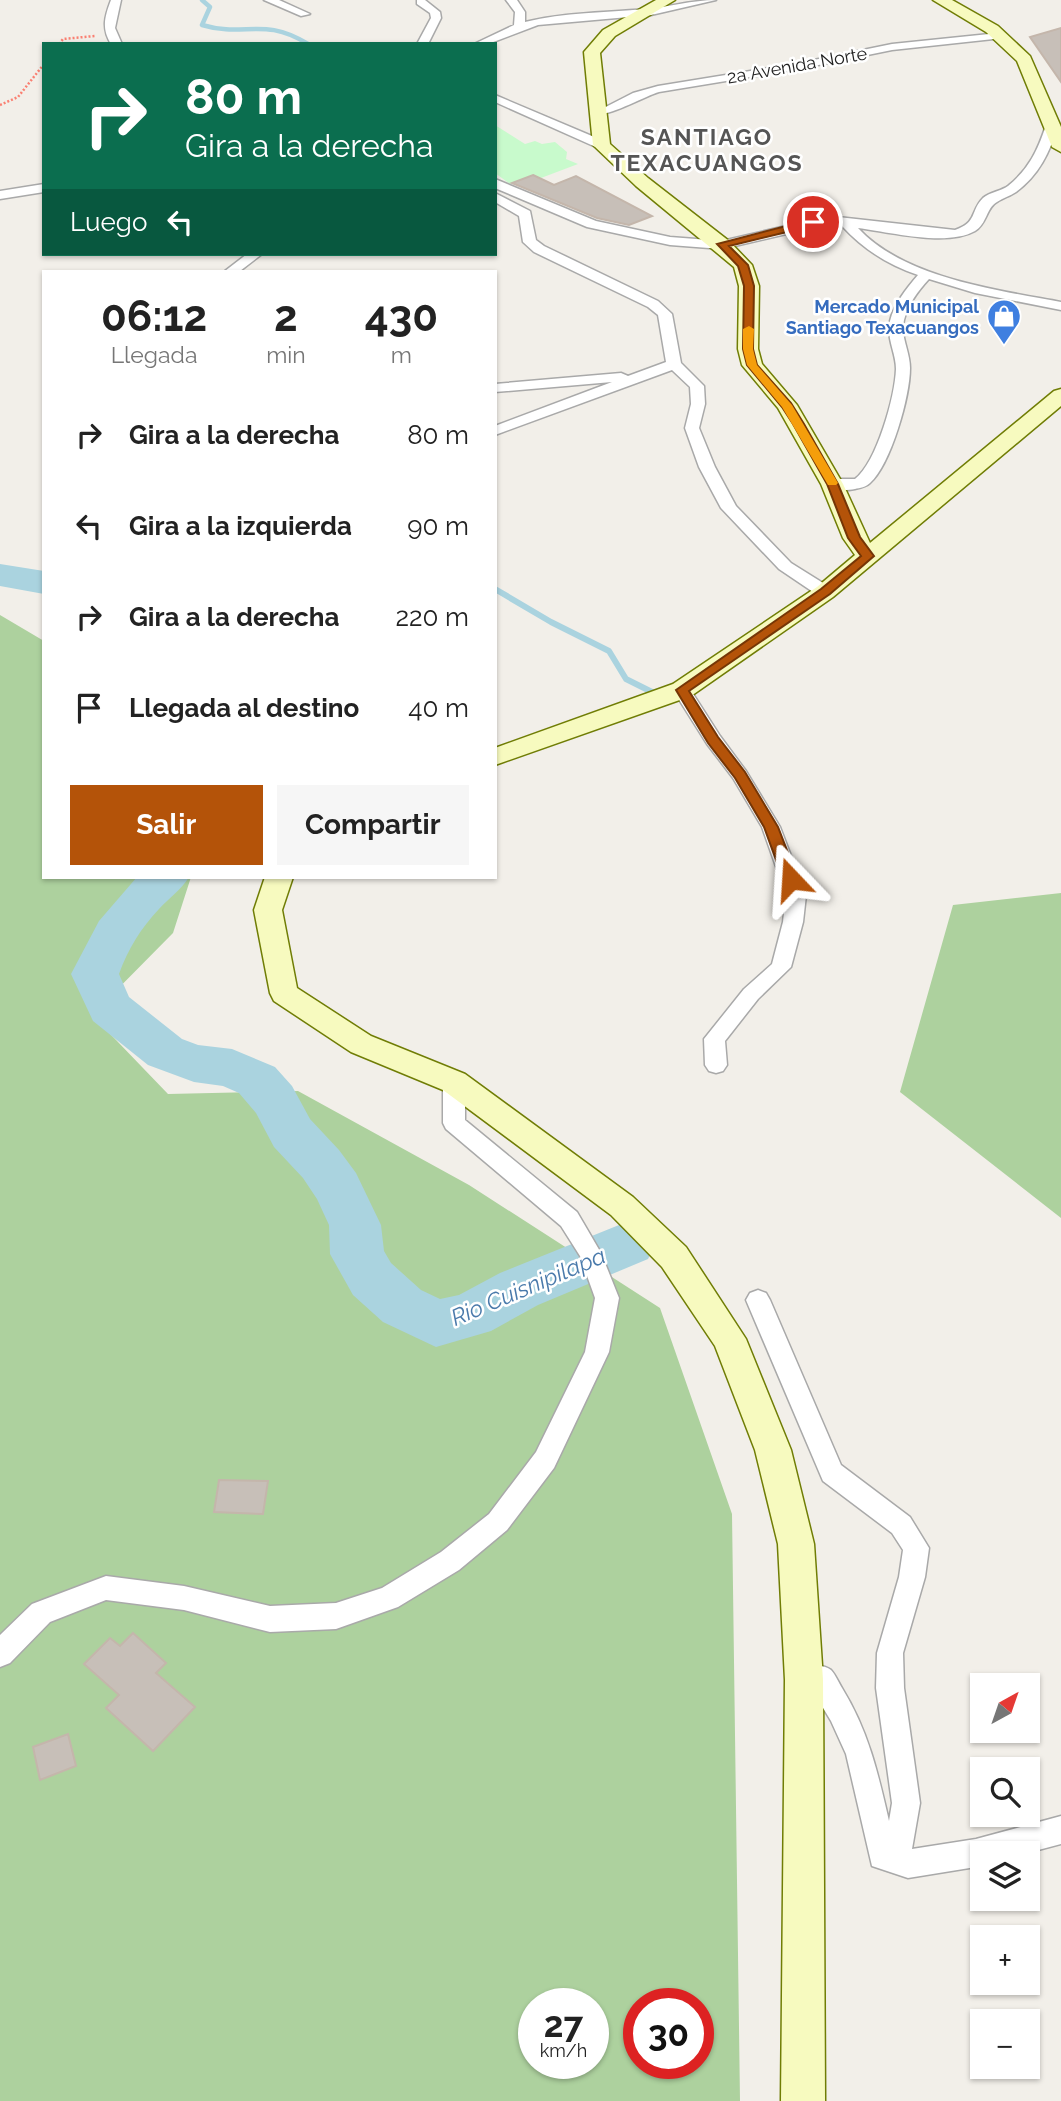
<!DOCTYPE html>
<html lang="es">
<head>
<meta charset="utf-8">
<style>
  :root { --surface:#fff; --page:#f6f6f6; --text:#222; --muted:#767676; --accent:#b45309 }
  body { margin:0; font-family:Raleway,sans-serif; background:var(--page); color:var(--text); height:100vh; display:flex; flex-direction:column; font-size:26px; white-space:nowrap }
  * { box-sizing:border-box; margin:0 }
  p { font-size:23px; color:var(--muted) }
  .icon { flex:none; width:38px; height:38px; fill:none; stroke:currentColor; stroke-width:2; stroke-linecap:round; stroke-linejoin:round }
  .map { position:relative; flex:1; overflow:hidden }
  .details { position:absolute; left:42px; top:270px; width:455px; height:609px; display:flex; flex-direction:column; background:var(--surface); border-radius:0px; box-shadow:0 2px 5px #0004 }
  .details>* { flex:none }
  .guide { position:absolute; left:42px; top:42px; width:455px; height:214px; border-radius:0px; box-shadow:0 2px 5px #0004; background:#0b6e4f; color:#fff; overflow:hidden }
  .needle { width:46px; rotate:40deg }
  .tools { position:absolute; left:970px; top:1673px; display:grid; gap:14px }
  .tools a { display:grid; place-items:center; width:70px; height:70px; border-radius:0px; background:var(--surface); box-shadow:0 2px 5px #0004; font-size:35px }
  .speed { position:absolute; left:518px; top:1988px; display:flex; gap:14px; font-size:35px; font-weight:700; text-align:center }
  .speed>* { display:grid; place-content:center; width:91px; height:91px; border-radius:50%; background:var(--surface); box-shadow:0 2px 5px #0004; line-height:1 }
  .speed small { font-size:18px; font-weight:400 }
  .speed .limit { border:10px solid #d22; background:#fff; color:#111 }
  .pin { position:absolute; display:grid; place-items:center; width:60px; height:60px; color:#fff; margin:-30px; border:4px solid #fff; border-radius:50%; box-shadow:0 2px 7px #0007 }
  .me { position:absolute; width:77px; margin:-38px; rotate:340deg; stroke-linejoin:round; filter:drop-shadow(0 0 5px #0008) }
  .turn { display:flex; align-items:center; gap:24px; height:147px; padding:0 28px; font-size:32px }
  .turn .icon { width:91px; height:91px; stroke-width:2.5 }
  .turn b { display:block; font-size:49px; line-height:60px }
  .then { display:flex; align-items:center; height:66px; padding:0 28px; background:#0003; gap:14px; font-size:26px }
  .eta { display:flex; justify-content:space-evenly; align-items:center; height:119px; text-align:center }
  .eta b { font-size:42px; font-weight:700; line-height:49px }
  .button { display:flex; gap:14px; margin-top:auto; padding:14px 28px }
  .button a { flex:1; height:80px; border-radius:0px; background:var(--accent); color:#fff; font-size:28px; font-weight:700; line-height:80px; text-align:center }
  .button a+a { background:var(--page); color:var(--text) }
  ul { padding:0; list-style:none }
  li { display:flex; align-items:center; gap:21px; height:91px; padding:0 28px }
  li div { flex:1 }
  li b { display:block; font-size:26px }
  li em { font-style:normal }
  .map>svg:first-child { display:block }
  .forest { fill:#add19e; fill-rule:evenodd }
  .park { fill:#c8facc }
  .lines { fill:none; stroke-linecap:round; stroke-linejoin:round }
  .stream-far1 { stroke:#aad3df; stroke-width:4.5 }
  .stream { stroke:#aad3df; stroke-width:6 }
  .river { fill:#aad3df; fill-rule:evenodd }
  .building { fill:#c7bfb8; stroke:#c4b6ab; stroke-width:2 }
  .street-casing { stroke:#a9a9a9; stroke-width:3 }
  .secondary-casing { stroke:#707d05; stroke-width:3 }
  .path { stroke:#fa8072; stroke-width:2.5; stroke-dasharray:2 2; stroke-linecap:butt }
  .street { fill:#fff; fill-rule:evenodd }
  .secondary { fill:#f7fabf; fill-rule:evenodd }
  .route { fill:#b45309; stroke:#753606; stroke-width:2 }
  .slow { fill:#f59e0b }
  .labels { text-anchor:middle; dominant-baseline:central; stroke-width:5; stroke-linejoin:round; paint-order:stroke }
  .far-street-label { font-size:18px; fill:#222; stroke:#fff }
  .far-shop-label { font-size:18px; font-weight:bold; fill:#366cbe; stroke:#fff; text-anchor:end }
  .far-district-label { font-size:23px; font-weight:bold; letter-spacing:2px; fill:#555; stroke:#fff }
  .water-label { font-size:23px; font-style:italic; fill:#4a7aab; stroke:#fff }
</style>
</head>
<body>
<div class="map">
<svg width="1061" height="2101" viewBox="0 0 1061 2101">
  <rect width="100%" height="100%" fill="#f2efe9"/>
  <path class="forest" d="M0 615 44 641V877H191L173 933 92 1015 168 1094 298 1091 469 1185 660 1308 732 1514 740 2101H0ZM534 2004H593V2063H534ZM639 2004H698V2063H639Z
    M1061 893V1218L900 1092 953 905Z"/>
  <path class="park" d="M495 125 525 144 535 141 542 144 555 142 567 152 566 159 578 164 541 178 533 175 510 184 495 173Z"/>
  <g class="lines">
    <path class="stream-far1" d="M202 0 210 7 202 25C245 38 263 16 308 44"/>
    <path class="stream" d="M495 589 551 622 609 651 626 679 654 693"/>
    <path class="river" d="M0 564 44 571V594L0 586Z
      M137 877H189C181 890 169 898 159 909 141 928 128 949 119 974L129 997 182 1039 198 1045 232 1049 275 1067 292 1086 310 1119 339 1150 356 1173 381 1225 384 1251 391 1263 421 1290 440 1299 459 1295 500 1273 629 1221 648 1227 656 1243 648 1259 538 1305 491 1331 436 1347 383 1322 353 1295 330 1254 329 1225 317 1199 303 1178 274 1147 256 1113 239 1093 223 1086 194 1082 148 1065 93 1021 71 974 99 921Z"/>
  </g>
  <path class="building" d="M1061 28V82L1030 37Z
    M533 175 554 185 576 176 652 216 629 225 597 218 512 183Z
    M219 1480 268 1481 263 1514 214 1512Z
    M133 1633 166 1663 156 1673 195 1707 153 1751 106 1708 119 1695 84 1664 110 1638 120 1646Z
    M68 1734 76 1766 40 1780 33 1747Z"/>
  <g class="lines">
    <g class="street-casing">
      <path id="street" d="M111 0H121L115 28 122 44H111C101 28 105 16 111 0Z
        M264 0H279L310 14 301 16Z
        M417 0H425L440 12 441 18 428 44H417L431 18 430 13 417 4Z
        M506 0H517L525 12V22C565 12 605 13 645 9 670 7 692 0 716 0L651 15 538 25 488 44H474L514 25 515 12Z
        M999 33 1005 36 1003 38 892 50 799 69 659 92C645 96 603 120 594 113L633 93 658 86 799 63 892 44Z
        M495 95 606 142 608 145 598 148 495 102Z
        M1052 121 1058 125C1050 152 1039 175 1016 192 1010 196 1003 198 997 202 986 208 987 224 975 231 947 247 889 232 858 228 904 278 997 290 1061 302V310L975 293 929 279C918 291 908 304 904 320 900 337 910 351 910 368 910 396 891 464 870 483 866 487 860 488 855 489 845 491 831 491 824 484L832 479H855C877 462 895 396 896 369 896 353 886 338 890 321 894 304 906 289 918 275 888 265 863 249 842 226L829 224 722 249 670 245 587 227 495 188V179L596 221 670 237 722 241 829 216 955 230C978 222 970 211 983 198 990 192 1001 191 1008 186 1029 169 1038 150 1046 125Z
        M44 184V192L0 199V191Z
        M495 193 530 211 536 240 544 246 658 301 672 314 681 363 704 386 705 404 699 428 715 467 736 506 791 563 831 588 833 592 831 596H819L779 569 721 508 699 467 685 428 691 404 690 387 672 370 495 435V426L612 382 495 392V384L621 373 628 376 666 362 658 315 648 307 534 252 523 242 519 216 495 202Z
        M247 254H262L240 271H225Z
        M682 685 688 686 720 736 746 771 780 827 806 895 803 922 791 967 758 999 725 1041 727 1065 723 1071 716 1073 709 1071 705 1065 704 1039 744 989 772 964 783 922 786 895 762 827 733 778 707 744 673 690Z
        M454 1074 462 1076 465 1082V1120L577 1212 601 1253 619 1298 609 1352 554 1468 507 1530 459 1570 398 1607 336 1629 270 1632 184 1610 106 1600 50 1622 10 1663 0 1667V1635L32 1604 106 1576 184 1586 270 1606 336 1603 382 1588 441 1552 489 1514 536 1452 585 1352 595 1298 580 1256 561 1226 446 1129 443 1123V1082L446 1076Z
        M758 1290 766 1293 770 1300 841 1465 910 1517 929 1548 925 1577 903 1653 904 1688 920 1803 912 1849 976 1839 1061 1816V1844L1027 1853H982V1866L908 1878 872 1866 846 1754 831 1721 814 1693H804L794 1689 790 1680 794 1671C804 1667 821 1662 831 1670 835 1674 839 1683 842 1688 868 1730 878 1773 889 1821L892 1803 876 1688 877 1653 899 1577 903 1550 892 1533 823 1481 746 1300 750 1293Z"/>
    </g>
    <g class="secondary-casing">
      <path id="secondary" d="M656 0H675L615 36 600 53 610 144 648 178 729 241 752 265 759 286 758 349 762 364 797 405 843 484 870 543 1054 391 1061 389V406L833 597 691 696 495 765V748L673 684 817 587 855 555 843 538 821 484 778 408 742 365 738 349 739 286 734 267 636 186 593 145 584 52 603 30Z
        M933 0H952L998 26 1030 56 1061 127V152L1052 147 1017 61 986 32Z
        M265 877H293L282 910 297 988 371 1036 465 1074 633 1197 686 1247 746 1339 791 1450 814 1544 823 1680 825 2101H781L785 1680 778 1544 755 1450 715 1346 662 1267 611 1215 443 1090 351 1052 274 1001 270 993 254 910Z"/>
    </g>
    <path class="path" d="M59 44 63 39 95 36
      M0 105 18 97 44 64"/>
    <use href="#street" class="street"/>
    <use href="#secondary" class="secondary"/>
  </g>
  <path class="route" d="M813 219 818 222 816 225 729 246 748 265 754 286 753 349 757 365 791 403 804 424 838 484 860 537 874 556 830 594 689 691 718 737 745 772 778 827 798 879 791 884 783 879 764 827 735 778 708 743 676 690 821 589 861 556 848 538 827 484 793 424 782 407 747 365 743 349 744 286 738 266 717 244Z"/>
  <path class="slow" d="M749 326 754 329 753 349 757 365 792 405 838 483 836 485H828L782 407 747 365 743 349V329Z"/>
  <defs>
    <g id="shop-pin" transform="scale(1.75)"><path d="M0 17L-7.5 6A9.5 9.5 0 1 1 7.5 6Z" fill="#3f7fe0" stroke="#fff"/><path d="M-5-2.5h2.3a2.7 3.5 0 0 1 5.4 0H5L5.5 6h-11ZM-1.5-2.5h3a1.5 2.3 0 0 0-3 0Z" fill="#fff"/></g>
  </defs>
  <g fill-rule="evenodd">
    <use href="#shop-pin" x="1004" y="316"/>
  </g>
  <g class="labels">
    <g class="far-street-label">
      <text transform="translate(797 65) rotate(-10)">2a Avenida Norte</text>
    </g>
    <g class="far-shop-label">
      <text x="979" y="306">Mercado Municipal<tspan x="979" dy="21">Santiago Texacuangos</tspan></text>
    </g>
    <g class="far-district-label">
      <text x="707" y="136">SANTIAGO<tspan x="707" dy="26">TEXACUANGOS</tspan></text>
    </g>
    <g class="water-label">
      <text transform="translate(528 1286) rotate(-23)">Rio Cuisnipilapa</text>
    </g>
  </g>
</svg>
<div class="tools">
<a><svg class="needle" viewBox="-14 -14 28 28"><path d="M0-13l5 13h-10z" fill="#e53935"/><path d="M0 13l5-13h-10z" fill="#767676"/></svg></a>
<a><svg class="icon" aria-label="search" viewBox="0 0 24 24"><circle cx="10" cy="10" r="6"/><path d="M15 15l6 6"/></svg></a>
<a><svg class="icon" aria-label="layers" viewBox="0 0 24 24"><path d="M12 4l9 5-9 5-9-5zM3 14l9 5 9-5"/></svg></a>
<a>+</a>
<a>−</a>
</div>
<div class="speed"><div>27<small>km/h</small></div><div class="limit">30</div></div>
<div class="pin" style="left:813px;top:222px;background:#d93025"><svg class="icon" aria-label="arrive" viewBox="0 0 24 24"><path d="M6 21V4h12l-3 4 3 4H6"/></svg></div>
<svg class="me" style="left:791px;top:879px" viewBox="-20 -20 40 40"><path d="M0-17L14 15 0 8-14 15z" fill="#b45309" stroke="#fff" stroke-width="4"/></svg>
<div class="guide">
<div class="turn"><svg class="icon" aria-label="right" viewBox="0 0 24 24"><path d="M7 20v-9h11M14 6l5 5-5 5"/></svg><div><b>80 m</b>Gira a la derecha</div></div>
<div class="then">Luego<svg class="icon" aria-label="left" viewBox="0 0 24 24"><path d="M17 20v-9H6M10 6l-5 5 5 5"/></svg></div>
</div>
<section class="details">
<div class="eta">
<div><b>06:12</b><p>Llegada</p></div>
<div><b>2</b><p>min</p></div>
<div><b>430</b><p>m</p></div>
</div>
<ul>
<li><svg class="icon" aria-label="right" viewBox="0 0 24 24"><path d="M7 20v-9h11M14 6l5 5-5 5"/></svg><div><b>Gira a la derecha</b></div><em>80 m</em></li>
<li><svg class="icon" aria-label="left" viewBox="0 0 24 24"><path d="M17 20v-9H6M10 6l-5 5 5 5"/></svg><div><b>Gira a la izquierda</b></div><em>90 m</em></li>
<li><svg class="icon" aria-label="right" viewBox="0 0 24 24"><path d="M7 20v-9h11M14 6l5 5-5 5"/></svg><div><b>Gira a la derecha</b></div><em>220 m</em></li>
<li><svg class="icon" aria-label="arrive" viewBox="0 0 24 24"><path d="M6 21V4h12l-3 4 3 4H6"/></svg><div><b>Llegada al destino</b></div><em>40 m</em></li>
</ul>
<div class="button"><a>Salir</a><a>Compartir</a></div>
</section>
</div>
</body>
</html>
